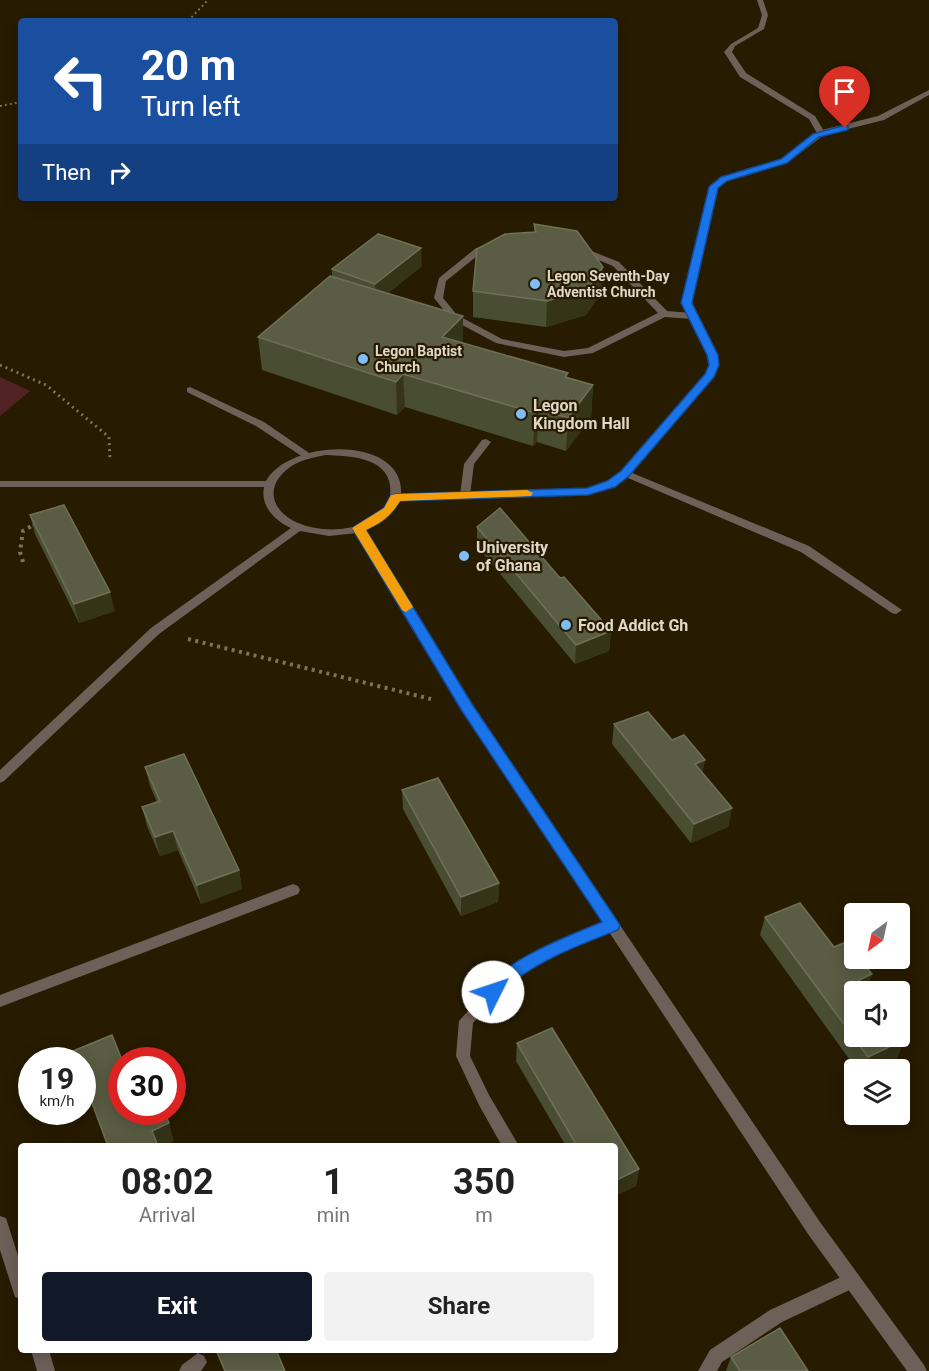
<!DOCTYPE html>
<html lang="en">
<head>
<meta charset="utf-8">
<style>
  :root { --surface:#fff; --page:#f2f2f2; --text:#222; --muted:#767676; --accent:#111827 }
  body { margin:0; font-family:Roboto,sans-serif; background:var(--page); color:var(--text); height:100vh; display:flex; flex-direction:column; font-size:22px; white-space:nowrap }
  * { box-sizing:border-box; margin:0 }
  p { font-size:20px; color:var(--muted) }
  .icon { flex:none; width:33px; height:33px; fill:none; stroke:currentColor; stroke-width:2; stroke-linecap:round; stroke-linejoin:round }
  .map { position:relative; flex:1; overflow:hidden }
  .sheet { position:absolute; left:18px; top:1143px; width:600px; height:210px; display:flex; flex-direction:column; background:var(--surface); border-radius:6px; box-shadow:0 3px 15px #0003 }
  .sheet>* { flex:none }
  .banner { position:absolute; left:18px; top:18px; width:600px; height:183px; border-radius:6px; box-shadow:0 3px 15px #0003; background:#1a4fa0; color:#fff; overflow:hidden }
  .needle { width:39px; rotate:213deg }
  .controls { position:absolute; left:844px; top:903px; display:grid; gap:12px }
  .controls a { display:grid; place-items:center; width:66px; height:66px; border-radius:6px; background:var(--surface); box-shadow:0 3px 15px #0003; font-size:30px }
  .speed { position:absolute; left:18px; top:1047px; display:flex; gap:12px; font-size:30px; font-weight:700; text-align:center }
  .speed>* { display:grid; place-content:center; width:78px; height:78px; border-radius:50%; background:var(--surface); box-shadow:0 3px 15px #0003; line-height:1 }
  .speed small { font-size:15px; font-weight:400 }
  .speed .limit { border:9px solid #d22; background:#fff; color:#111 }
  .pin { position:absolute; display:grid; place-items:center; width:51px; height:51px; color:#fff; margin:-62px -26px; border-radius:50% 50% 50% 0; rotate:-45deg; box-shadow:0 0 6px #0007 }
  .pin .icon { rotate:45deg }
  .me { position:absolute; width:66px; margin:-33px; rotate:49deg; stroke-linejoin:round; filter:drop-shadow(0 0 4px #0008) }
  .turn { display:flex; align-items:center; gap:21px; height:126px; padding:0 24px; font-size:27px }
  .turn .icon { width:78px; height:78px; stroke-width:2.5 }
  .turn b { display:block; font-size:42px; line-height:51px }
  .then { display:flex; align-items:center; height:57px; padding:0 24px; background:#0003; gap:12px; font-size:22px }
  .eta { display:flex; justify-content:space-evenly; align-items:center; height:102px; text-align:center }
  .eta b { font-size:36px; font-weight:700; line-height:42px }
  .cta { display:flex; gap:12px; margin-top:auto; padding:12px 24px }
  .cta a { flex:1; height:69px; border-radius:6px; background:var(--accent); color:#fff; font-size:24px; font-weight:700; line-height:69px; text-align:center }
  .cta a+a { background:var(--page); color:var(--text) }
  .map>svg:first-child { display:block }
  .green { fill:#522325 }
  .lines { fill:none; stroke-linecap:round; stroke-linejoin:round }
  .path-far2 { stroke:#7c725d; stroke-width:2; stroke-dasharray:2 3; stroke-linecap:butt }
  .path-far1 { stroke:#7c725d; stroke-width:3; stroke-dasharray:2 4; stroke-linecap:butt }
  .path { stroke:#7c725d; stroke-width:4; stroke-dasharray:3 4.5; stroke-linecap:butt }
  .lane { fill:#6d6058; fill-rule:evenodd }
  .street { fill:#6d6058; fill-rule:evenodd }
  .wall { fill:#494e33 }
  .shaded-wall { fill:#353418 }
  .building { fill:#5a5d43; stroke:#6f7058; stroke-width:1.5 }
  .route { fill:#1a73e8; stroke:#114b97; stroke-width:1.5 }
  .slow { fill:#f59e0b }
  .poi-dot { fill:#7fbdfa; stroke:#271b01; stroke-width:2 }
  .labels { text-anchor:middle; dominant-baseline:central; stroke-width:4.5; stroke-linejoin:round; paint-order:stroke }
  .far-poi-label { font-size:14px; font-weight:bold; fill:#e0d8c8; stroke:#271b01; text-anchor:start }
  .poi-label { font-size:16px; font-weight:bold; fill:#e0d8c8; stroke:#271b01; text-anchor:start }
</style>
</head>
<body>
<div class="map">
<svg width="929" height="1371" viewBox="0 0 929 1371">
  <rect width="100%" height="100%" fill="#271b01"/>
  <path class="green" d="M0 377 30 391 0 416Z"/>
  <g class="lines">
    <path class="path-far2" d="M188 21 208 0
      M0 106 21 102"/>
    <path class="path-far1" d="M0 365 46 385 109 437 110 461
      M33 526 37 523"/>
    <path class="path" d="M23 562 20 552 23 531 35 524
      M188 639 431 699"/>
    <path class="lane" d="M757 0H763L768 15 764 29 735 46 732 52 746 73 815 116 825 133 824 135H818L809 119 740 77 724 52 731 44 758 28 762 15Z
      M490 245 494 248 493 250 482 252 446 281 443 298 457 315 502 339 564 351 588 348 658 313 613 266 576 251 575 249 579 246 619 262 667 311 692 313 697 316 692 319 665 317 593 353 564 357 496 343 451 319 434 298 439 278 476 248Z
      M190 387 264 422 312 455 307 458 303 457 256 426 187 392V388Z
      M486 439 491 442 474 464 470 495 465 498 461 497 460 495 464 464 482 440Z
      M625 470 809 546 902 610 896 614 892 613 801 552 621 475 620 473 621 471Z
      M852 1272 858 1274 860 1280 858 1286 782 1322 722 1362 717 1371H698L710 1350 770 1310Z
      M198 1353 204 1356 207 1362 201 1371H179L182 1365Z"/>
    <path class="street" d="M929 90V95L884 120 824 135 787 163 727 181 717 188 691 303 717 355 719 365 713 377 629 475 615 486 588 495 399 501C392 516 381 525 366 530L471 704 820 1222 924 1365 927 1371H907L808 1234 609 932 563 951 512 981 473 1023 470 1056 489 1095 519 1146H502L479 1105 456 1056 459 1021 502 973 553 943 603 923 463 710 357 533 329 536 300 531 159 634 4 781 0 783V770L151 628 291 528C275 521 260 506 264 487H0V481H266C290 438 406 435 401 495L587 489 607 482 621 471 706 374 709 365 707 355 681 303 710 185 721 177 781 159 818 131 878 116ZM326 455C349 456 386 457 390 485 391 493 390 501 385 507 366 533 319 535 292 520 265 504 269 479 295 464 305 459 315 457 326 455Z
      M293 884 298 886 300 890 298 894 0 1007V995Z
      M0 1216 6 1218 21 1265V1299L15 1297 0 1250Z
      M31 1350H49L55 1371H37Z"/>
  </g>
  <path class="wall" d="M534 224 601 293 586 315 546 327 473 317V291L534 232Z
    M422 266 388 293 463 316V343L568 373 567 377 593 385 591 418 566 451 537 442 533 446 405 407 397 415 262 370 258 337 332 276V269Z
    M30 515 115 611 79 623 35 534Z
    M477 527 560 578 611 631 609 651 575 664 477 546Z
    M614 724 672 740 705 760 702 773 732 808 728 827 691 843 612 744Z
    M145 767 239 870 242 889 201 904 178 850 160 856 147 826 142 807 157 802 150 786Z
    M402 790 499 883 498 902 461 916 403 809Z
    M765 917 867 990 904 1040 897 1058 872 1070H857L760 935Z
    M517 1043 639 1169 636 1186 615 1196V1146H566L516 1061Z
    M731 1357 808 1371H726Z"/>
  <path class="shaded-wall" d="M421 248 422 266 376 302 375 284Z
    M603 267 601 293 586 315 546 327 547 301Z
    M463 316V349L442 337Z
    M403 374 405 407 397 415 396 382Z
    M593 385 591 418 566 451 568 418Z
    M539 409 537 442 533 446 535 413Z
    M110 592 115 611 79 623 74 604Z
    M611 631 609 651 575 664 576 645Z
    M705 760 701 779 695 764Z
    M732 808 728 827 691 843 694 824Z
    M173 831 178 850 160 856 155 837Z
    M239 870 242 889 201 904 197 885Z
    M499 883 498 902 461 916V897Z
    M872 974 866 992 859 980Z
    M904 1040 897 1058 872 1070H863L868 1057Z
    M169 1123 174 1141 162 1146H157L152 1131Z
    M639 1169 636 1186 615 1196V1181Z"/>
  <path class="building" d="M534 224 577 231 603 267 588 289 547 301 473 291 477 249 505 234 536 232Z
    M378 234 421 248 375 284 332 269Z
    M330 276 463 316 442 337 568 373 565 377 593 385 568 418 539 409 535 413 403 374 396 382 258 337Z
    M64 505 110 592 74 604 30 515Z
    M500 508 560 578 564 577 611 631 576 645 477 527Z
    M648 712 672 740 684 735 705 760 695 764 732 808 694 824 614 724Z
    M184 754 239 870 197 885 173 831 155 837 142 807 160 801 145 767Z
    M438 778 499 883 461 897 402 790Z
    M800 903 834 947 846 942 855 953V958H859L872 974 859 980 868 992H855V1036H900V1034L904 1040 868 1057 765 917Z
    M552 1028 639 1169 615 1181V1146H577L517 1043Z
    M112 1035 122 1060V1112H164L169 1123 152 1131 158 1146H108L82 1076V1060H77L73 1051Z
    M780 1328 808 1371H740L731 1357Z
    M216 1350H276L285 1371H225Z"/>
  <path class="route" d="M845 125 848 126V130L819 137 787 163 727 181 718 188 692 303 718 355 719 365 714 377 629 476 615 487 588 495 400 501C391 516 381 523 366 530L472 704 620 925 618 930C582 944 544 958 513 982 504 989 500 1002 487 997L485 992C500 961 570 935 602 922L462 711 352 528 384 508 391 495 396 494 587 488 607 481 621 471 705 374 709 365 707 355 681 303 709 187 721 177 781 159 813 134Z"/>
  <path class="slow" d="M527 490 533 493 531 496 400 501C391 516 381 523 366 530L413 607 406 612 402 610 352 528 384 508 391 495 396 494Z"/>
  <g class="poi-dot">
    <circle cx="535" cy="284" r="6"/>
    <circle cx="363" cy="359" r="6"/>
    <circle cx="521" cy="414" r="6"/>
    <circle cx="464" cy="556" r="6"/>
    <circle cx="566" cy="625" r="6"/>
  </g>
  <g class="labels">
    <g class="far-poi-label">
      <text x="547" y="276">Legon Seventh-Day<tspan x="547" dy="16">Adventist Church</tspan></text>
      <text x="375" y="351">Legon Baptist<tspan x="375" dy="16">Church</tspan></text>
    </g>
    <g class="poi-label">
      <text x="533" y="405">Legon<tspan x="533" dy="18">Kingdom Hall</tspan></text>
      <text x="476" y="547">University<tspan x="476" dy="18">of Ghana</tspan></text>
      <text x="578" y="625">Food Addict Gh</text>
    </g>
  </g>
</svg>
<div class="controls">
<a><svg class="needle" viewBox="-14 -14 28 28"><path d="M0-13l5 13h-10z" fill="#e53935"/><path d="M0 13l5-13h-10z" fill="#767676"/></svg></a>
<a><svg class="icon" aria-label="sound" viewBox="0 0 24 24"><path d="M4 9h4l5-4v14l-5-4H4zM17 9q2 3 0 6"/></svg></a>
<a><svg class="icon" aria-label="layers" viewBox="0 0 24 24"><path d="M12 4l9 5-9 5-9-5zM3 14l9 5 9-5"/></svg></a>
</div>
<div class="speed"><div>19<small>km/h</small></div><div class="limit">30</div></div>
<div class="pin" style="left:845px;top:128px;background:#d93025"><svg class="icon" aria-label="arrive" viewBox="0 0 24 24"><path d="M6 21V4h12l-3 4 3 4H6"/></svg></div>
<svg class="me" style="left:493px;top:992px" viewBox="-20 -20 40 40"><circle r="19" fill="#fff"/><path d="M0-13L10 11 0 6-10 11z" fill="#1a73e8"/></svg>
<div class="banner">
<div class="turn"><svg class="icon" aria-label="left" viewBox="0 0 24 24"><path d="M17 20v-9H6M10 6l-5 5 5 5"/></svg><div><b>20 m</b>Turn left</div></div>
<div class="then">Then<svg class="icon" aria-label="right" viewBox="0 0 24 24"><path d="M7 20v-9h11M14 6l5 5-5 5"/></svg></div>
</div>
<section class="sheet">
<div class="eta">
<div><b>08:02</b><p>Arrival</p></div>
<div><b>1</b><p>min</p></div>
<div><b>350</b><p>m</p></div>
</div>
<div class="cta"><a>Exit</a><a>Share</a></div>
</section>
</div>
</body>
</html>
